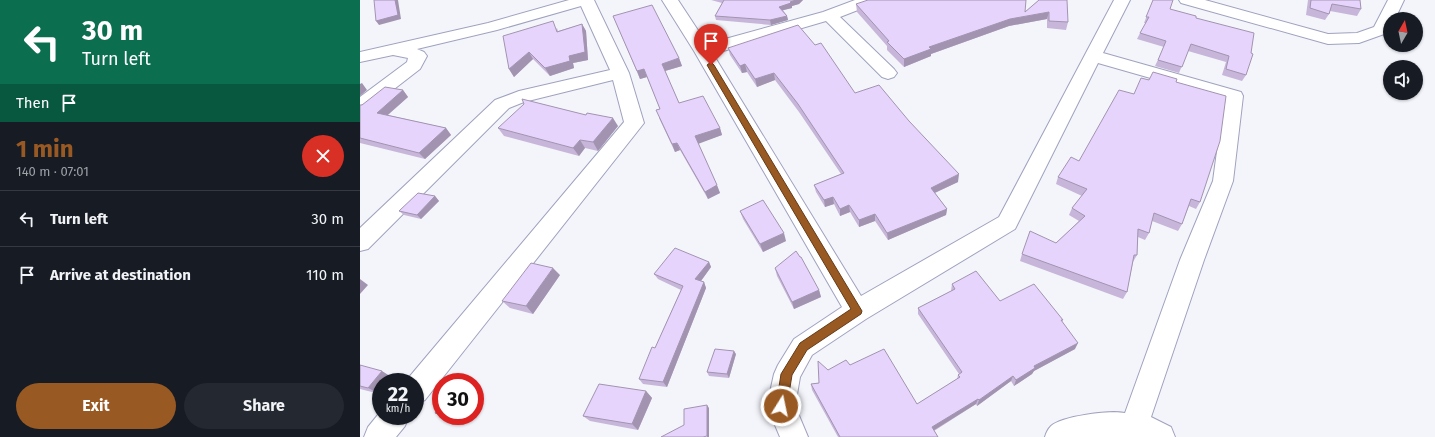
<!DOCTYPE html>
<html lang="en">
<head>
<meta charset="utf-8">
<style>
  :root { --surface:#171b24; --page:#242831; --text:#f1f3f6; --muted:#9ea1a6; --line:#363941; --accent:#995923 }
  body { margin:0; font-family:"Fira Sans",sans-serif; background:var(--page); color:var(--text); height:100vh; display:flex; flex-direction:column; font-size:15px; white-space:nowrap }
  * { box-sizing:border-box; margin:0 }
  p { font-size:13px; color:var(--muted) }
  .icon { flex:none; width:22px; height:22px; fill:none; stroke:currentColor; stroke-width:2; stroke-linecap:round; stroke-linejoin:round }
  .map { position:relative; flex:1; overflow:hidden }
  .drawer { display:flex; flex-direction:column; background:var(--surface); width:360px }
  .drawer>* { flex:none }
  .top-card { background:#0b6e4f; color:#fff; overflow:hidden }
  .needle { width:26px; rotate:9deg }
  .fabs { position:absolute; left:1023px; top:12px; display:grid; gap:8px }
  .fabs a { display:grid; place-items:center; width:40px; height:40px; border-radius:50%; background:var(--surface); box-shadow:0 1px 3px #0004; font-size:20px }
  .speed { position:absolute; left:12px; top:373px; display:flex; gap:8px; font-size:20px; font-weight:700; text-align:center }
  .speed>* { display:grid; place-content:center; width:52px; height:52px; border-radius:50%; background:var(--surface); box-shadow:0 1px 3px #0004; line-height:1 }
  .speed small { font-size:10px; font-weight:400 }
  .speed .limit { border:6px solid #d22; background:#fff; color:#111 }
  .pin { position:absolute; display:grid; place-items:center; width:34px; height:34px; color:#fff; margin:-41px -17px; border-radius:50% 50% 50% 0; rotate:-45deg; box-shadow:0 0 4px #0007 }
  .pin .icon { rotate:45deg }
  .me { position:absolute; width:44px; margin:-22px; rotate:10deg; stroke-linejoin:round; filter:drop-shadow(0 0 3px #0008) }
  .turn { display:flex; align-items:center; gap:14px; height:84px; padding:0 16px; font-size:18px }
  .turn .icon { width:52px; height:52px; stroke-width:2.5 }
  .turn b { display:block; font-size:28px; line-height:34px }
  .then { display:flex; align-items:center; height:38px; padding:0 16px; background:#0003; gap:8px; font-size:15px }
  .round { display:grid; place-items:center; flex:none; width:42px; height:42px; border-radius:21px; background:var(--page) }
  .summary { display:flex; align-items:center; justify-content:space-between; height:68px; padding:0 16px }
  h1 { font-size:24px; font-weight:700; line-height:30px; color:var(--accent) }
  .action { display:flex; gap:8px; margin-top:auto; padding:8px 16px }
  .action a { flex:1; height:46px; border-radius:24px; background:var(--accent); color:#fff; font-size:16px; font-weight:700; line-height:46px; text-align:center }
  .action a+a { background:var(--page); color:var(--text) }
  ul { padding:0; list-style:none }
  li { display:flex; align-items:center; gap:12px; height:56px; padding:0 16px; border-top:1px solid var(--line) }
  li div { flex:1 }
  li b { display:block; font-size:15px }
  li em { font-style:normal }
  main { display:flex; flex:1; min-height:0 }
  .map>svg:first-child { display:block }
  .lines { fill:none; stroke-linecap:round; stroke-linejoin:round }
  .minor-casing { stroke:#9fa2be; stroke-width:2 }
  .minor { fill:#fff; fill-rule:evenodd }
  .wall { fill:#c7b6d9 }
  .shaded-wall { fill:#a294b0 }
  .building { fill:#e7d4fc; stroke:#a294b0 }
  .route { fill:#995923; stroke:#633a17 }
</style>
</head>
<body>
<main>
<section class="drawer">
<div class="top-card">
<div class="turn"><svg class="icon" aria-label="left" viewBox="0 0 24 24"><path d="M17 20v-9H6M10 6l-5 5 5 5"/></svg><div><b>30 m</b>Turn left</div></div>
<div class="then">Then<svg class="icon" aria-label="arrive" viewBox="0 0 24 24"><path d="M6 21V4h12l-3 4 3 4H6"/></svg></div>
</div>
<div class="summary"><div><h1>1 min</h1><p>140 m · 07:01</p></div><a class="round" style="background:#d93025;color:#fff"><svg class="icon" aria-label="close" viewBox="0 0 24 24"><path d="M6 6l12 12M18 6L6 18"/></svg></a></div>
<ul>
<li><svg class="icon" aria-label="left" viewBox="0 0 24 24"><path d="M17 20v-9H6M10 6l-5 5 5 5"/></svg><div><b>Turn left</b></div><em>30 m</em></li>
<li><svg class="icon" aria-label="arrive" viewBox="0 0 24 24"><path d="M6 21V4h12l-3 4 3 4H6"/></svg><div><b>Arrive at destination</b></div><em>110 m</em></li>
</ul>
<div class="action"><a>Exit</a><a>Share</a></div>
</section>
<div class="map">
<svg width="1075" height="437" viewBox="0 0 1075 437">
  <rect width="100%" height="100%" fill="#f4f5fb"/>
  <g class="lines">
    <g class="minor-casing">
      <path id="minor" d="M209 0H234L269 73 284 123 65 400 55 404V382H45L264 122 253 80 164 102 149 108 8 249 0 251V228L135 100 159 91 250 70 221 6 137 30 57 49 64 52 67 56 60 69 7 110 0 112V97L47 62 48 58 33 55 0 62V52L128 23Z
        M302 0H318L347 44 463 12 495 0H518L516 3 480 17 534 69 537 73 534 77 528 79 522 77 466 21 353 54 501 296 639 217 754 0H770L743 53 881 92 883 96 873 181 844 260 791 417 811 427 815 437H685C686 433 688 429 691 426 702 416 749 410 765 413L820 260 853 181 864 99 738 63 655 229 506 319 452 355 440 377 435 406 448 437H420L407 406 414 374 418 365 434 339 482 307 334 51Z
        M819 0H845L968 34 997 33 1014 27 1028 0H1044L1035 19H1030V28L1027 33 999 43 968 44 821 3Z
        M21 411V416H49L45 426 36 437H4L8 427Z"/>
    </g>
    <use href="#minor" class="minor"/>
  </g>
  <path class="wall" d="M351 0H443L439 4 432 6V8L423 10 427 16 428 20 411 25 356 20 355 16 362 3Z
    M679 0 708 22 706 30 687 28V19L649 26 571 54V56L544 67 527 50V46L497 12 496 4 665 12Z
    M793 0 810 9 836 18 886 75 882 81 862 75 866 62 828 51 819 73 795 66 804 47 777 39 780 33 786 23H784Z
    M948 0H1000L1001 9 997 16 970 11 969 14 965 20 946 15Z
    M253 16 319 58 322 66 305 71 319 103 360 128 362 135 338 143 360 193 348 199 320 150 315 152 299 118 300 109 287 77 280 79Z
    M222 24 226 31 228 60 213 63 214 68 190 76 173 59 154 77 149 69 197 28 198 31Z
    M368 48 495 93 598 182 575 193 587 209 586 215 528 240 515 221 499 227 490 212 480 216 474 204 465 207 456 192 454 185 481 174 439 112 415 80 397 87 387 72 382 73 370 55Z
    M789 80 816 82 840 202 836 209 829 206 822 224 818 231 792 221 789 233 785 240 778 237 777 255 773 262 767 292 763 299 660 261 662 254 696 243 719 221 709 215 712 208 722 196 696 184 698 177 719 161 774 94Z
    M43 90 48 97 28 115 86 128 91 135 65 159 0 143V105Z
    M258 126 238 151 225 148 219 156 144 136 138 128Z
    M75 196 79 201 61 219 44 215 39 211Z
    M380 211 426 241 403 252 383 219Z
    M349 262 351 267 341 281 344 282 346 288 307 387 283 384 279 379 295 348 321 290 298 279 294 274Z
    M415 268 459 290 461 297 434 309 417 276Z
    M200 275 173 314 150 308 142 301Z
    M592 284 640 301 703 320 702 321 715 349 674 371 672 374 654 386 651 381 617 406 616 404 574 431 578 437H478L452 390 451 384 459 383 468 370 490 365 557 404 597 379 598 375 599 374 558 314V308L591 291Z
    M376 354 369 378 349 376 347 372Z
    M0 365 33 378 29 382H21L20 394 0 389Z
    M286 391 292 398 278 430 230 421 223 416Z
    M81 405V416H104L99 423 81 416 75 413Z"/>
  <path class="shaded-wall" d="M35 0H38L41 19 19 25 16 21Z
    M436 0H443L439 4 432 6V8L420 11 419 7 430 2Z
    M689 12 687 19 649 26 571 54V56L544 67V59L569 47 650 19Z
    M427 16 428 20 411 25 410 20Z
    M222 24 226 31 228 60 213 63 214 68 190 76 185 68 209 56Z
    M169 52 173 59 154 77 149 69Z
    M319 58 322 66 305 71 302 64Z
    M385 64 387 72 382 73 380 66Z
    M284 69 287 77 280 79 277 71Z
    M414 73 415 80 397 87 395 79Z
    M2 83 7 90 0 96V84Z
    M43 90 48 97 23 119 17 113Z
    M253 118 258 126 238 151 233 142Z
    M86 128 91 135 65 159 59 153Z
    M360 128 362 135 338 144 335 136Z
    M220 140 225 148 219 156 213 148Z
    M317 143 320 150 315 152 312 144Z
    M599 174 598 182 570 195 571 188Z
    M357 185 360 193 348 199 345 192Z
    M75 196 79 201 61 219 57 215Z
    M473 197 474 204 465 207 464 200Z
    M489 205 490 212 480 216V209Z
    M587 209 586 215 528 240 527 233Z
    M515 214V221L499 227V220Z
    M424 233 426 241 403 252 400 244Z
    M349 262 351 267 338 285 335 279Z
    M193 268 200 275 173 314 166 306Z
    M0 279 8 285 0 294Z
    M344 282 346 288 307 387 303 382Z
    M459 290 461 297 434 309 432 302Z
    M718 343 715 349 674 371 672 374 654 386 656 380 674 366Z
    M374 351 376 354 369 378 367 374Z
    M22 371 33 378 29 382H21V392L20 394 8 388Z
    M653 376 651 381 617 406 619 400Z
    M286 391 292 398 278 430 272 424Z
    M618 399 616 404 571 432 572 427Z
    M347 405 349 408V437H347Z
    M97 416H104L99 423 94 420Z"/>
  <path class="building" d="M14 0H35L38 15 16 21Z
    M364 0H436L430 2 431 3 419 7 427 16 410 20 355 16Z
    M508 0H666L665 12 679 0H707L708 22 689 21V12L650 19 569 47 571 49 544 59 527 42 529 41 496 4Z
    M793 0H813L810 9 836 16V18L894 33 891 53 893 54 886 75 866 69 869 56 831 44 822 67 798 60 806 41 780 33 789 17H786Z
    M951 0H1000L1001 9 972 4 969 14 950 8Z
    M292 5 319 58 302 64 319 103 343 96 360 128 335 136 357 185 345 192 317 143 312 144 296 110 300 109 284 69 277 71 253 16Z
    M193 21 197 32 222 24 225 52 209 56 210 61 185 68 169 52 149 69 143 36Z
    M438 25 455 45 461 43 495 93 519 85 549 121 599 174 571 188 587 209 527 233 515 214 499 220 489 205 480 209 473 197 464 200 454 185 484 173 438 104 414 73 395 79 385 64 380 66 368 48Z
    M793 72 817 79 816 82 866 96 860 141 840 202 831 199 822 224 794 213 789 233 778 229 777 255H774L767 292 662 254 670 231 696 243 725 216 712 208 727 189 698 177 711 157 719 161 759 90 774 94 781 78 789 80Z
    M25 87 43 90 17 113 86 128 59 153 0 138V105H2Z
    M162 99 226 115 227 113 253 118 233 142 220 140 213 148 138 128 164 104Z
    M58 193 75 196 57 215 39 211Z
    M403 200 424 233 400 244 380 211Z
    M315 248 349 262 335 279 344 282 303 382 279 379 292 347 295 348 323 286 294 274Z
    M436 251 440 257H441L459 290 432 302 415 268Z
    M171 263 193 268 166 306 142 301Z
    M616 271 640 301 674 284 703 320H701L718 343 674 366 675 368 656 380 653 376 619 400 618 399 572 427 578 437H480L451 384 459 383 458 361 468 370 486 360 490 365 524 349 557 404 600 377 598 375 602 372 558 308 595 289 592 284Z
    M355 349 374 351 367 374 347 372Z
    M0 365 22 371 8 388 0 386Z
    M239 384 286 391 272 424 223 416Z
    M81 405V415L75 413Z
    M347 405V436L343 437H301L324 425V409Z
    M83 416H97L94 420Z"/>
  <path class="route" d="M351 62 354 65 502 311 501 314 447 350 432 375 427 406 425 410 421 412 417 410 416 406 421 374 440 343 491 309 347 65Z"/>
</svg>
<div class="fabs">
<a><svg class="needle" viewBox="-14 -14 28 28"><path d="M0-13l5 13h-10z" fill="#e53935"/><path d="M0 13l5-13h-10z" fill="#9ea1a6"/></svg></a>
<a><svg class="icon" aria-label="sound" viewBox="0 0 24 24"><path d="M4 9h4l5-4v14l-5-4H4zM17 9q2 3 0 6"/></svg></a>
</div>
<div class="speed"><div>22<small>km/h</small></div><div class="limit">30</div></div>
<div class="pin" style="left:351px;top:65px;background:#d93025"><svg class="icon" aria-label="arrive" viewBox="0 0 24 24"><path d="M6 21V4h12l-3 4 3 4H6"/></svg></div>
<svg class="me" style="left:421px;top:406px" viewBox="-20 -20 40 40"><circle r="17" fill="#995923" stroke="#fff" stroke-width="3"/><path d="M0-11L8 9 0 5-8 9z" fill="#fff"/></svg>
</div>
</main>
</body>
</html>
